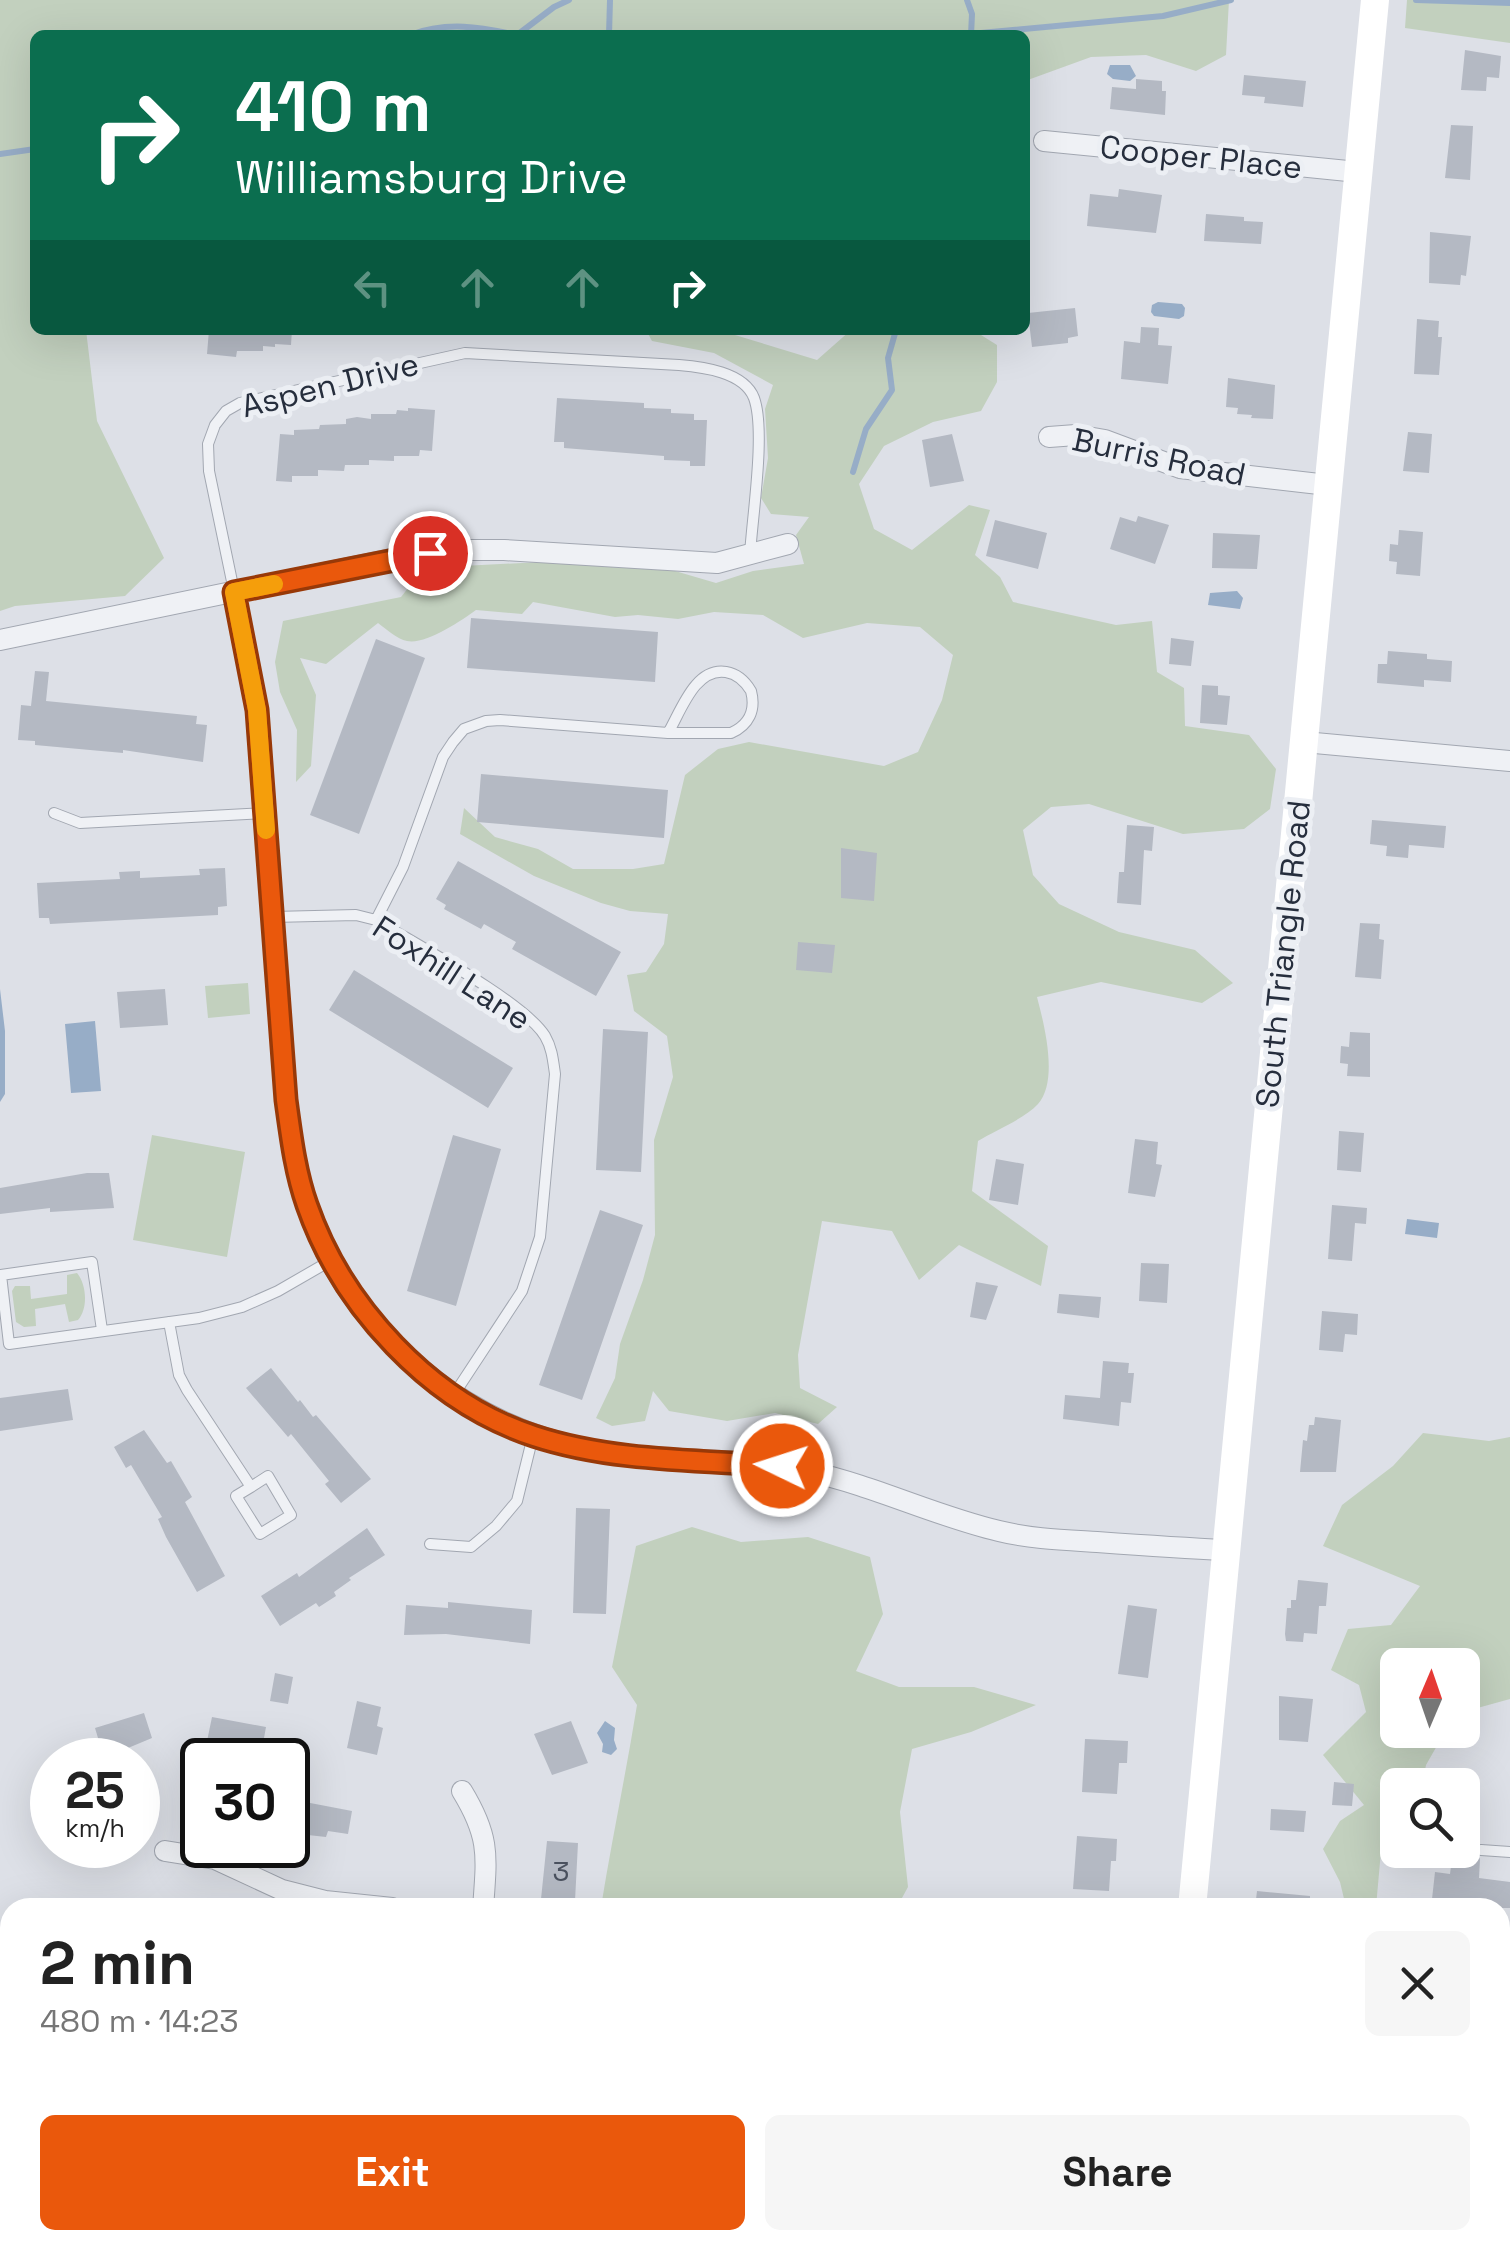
<!DOCTYPE html>
<html lang="en">
<head>
<meta charset="utf-8">
<style>
  :root { --surface:#fff; --page:#f6f6f6; --text:#222; --muted:#767676; --accent:#ea580c }
  body { margin:0; font-family:"Space Grotesk",sans-serif; background:var(--page); color:var(--text); height:100vh; display:flex; flex-direction:column; font-size:38px; white-space:nowrap }
  * { box-sizing:border-box; margin:0 }
  p { font-size:32px; color:var(--muted) }
  .icon { flex:none; width:55px; height:55px; fill:none; stroke:currentColor; stroke-width:2; stroke-linecap:round; stroke-linejoin:round }
  .map { position:relative; flex:1; overflow:hidden }
  .sheet { position:absolute; left:0px; top:1898px; width:1510px; height:352px; display:flex; flex-direction:column; background:var(--surface); border-radius:30px 30px 0 0; box-shadow:0 10px 40px #0002 }
  .sheet>* { flex:none }
  .top-card { position:absolute; left:30px; top:30px; width:1000px; height:305px; border-radius:15px; box-shadow:0 10px 40px #0002; background:#0b6e4f; color:#fff; overflow:hidden }
  .needle { width:65px; rotate:2deg }
  .buttons { position:absolute; left:1380px; top:1648px; display:grid; gap:20px }
  .buttons a { display:grid; place-items:center; width:100px; height:100px; border-radius:15px; background:var(--surface); box-shadow:0 10px 40px #0002; font-size:50px }
  .speed { position:absolute; left:30px; top:1738px; display:flex; gap:20px; font-size:50px; font-weight:700; text-align:center }
  .speed>* { display:grid; place-content:center; width:130px; height:130px; border-radius:50%; background:var(--surface); box-shadow:0 10px 40px #0002; line-height:1 }
  .speed small { font-size:25px; font-weight:400 }
  .speed .limit { border:5px solid #111; border-radius:15px; background:#fff; color:#111 }
  .pin { position:absolute; display:grid; place-items:center; width:85px; height:85px; color:#fff; margin:-42px; border:5px solid #fff; border-radius:50%; box-shadow:0 2px 10px #0007 }
  .me { position:absolute; width:110px; margin:-55px; rotate:274deg; stroke-linejoin:round; filter:drop-shadow(0 0 8px #0008) }
  .turn { display:flex; align-items:center; gap:35px; height:210px; padding:0 40px; font-size:45px }
  .turn .icon { width:130px; height:130px; stroke-width:2.5 }
  .turn b { display:block; font-size:70px; line-height:85px }
  .lanes { display:flex; align-items:center; height:95px; padding:0 40px; background:#0003; justify-content:center; gap:50px; direction:ltr }
  .lanes .off { opacity:.35 }
  .round { display:grid; place-items:center; flex:none; width:105px; height:105px; border-radius:15px; background:var(--page) }
  .summary { display:flex; align-items:center; justify-content:space-between; height:170px; padding:0 40px }
  h1 { font-size:60px; font-weight:800; line-height:75px }
  .action { display:flex; gap:20px; margin-top:auto; padding:20px 40px }
  .action a { flex:1; height:115px; border-radius:15px; background:var(--accent); color:#fff; font-size:40px; font-weight:800; line-height:115px; text-align:center }
  .action a+a { background:var(--page); color:var(--text) }
  .map>svg:first-child { display:block }
  .green { fill:#c2d0be }
  .water { fill:#97adc7 }
  .lines { fill:none; stroke-linecap:round; stroke-linejoin:round }
  .stream { stroke:#97adc7; stroke-width:6 }
  .building { fill:#b4b9c3 }
  .lane-casing { stroke:#a2a7b1; stroke-width:12 }
  .street-casing { stroke:#a2a7b1; stroke-width:22 }
  .lane { stroke:#eff1f5; stroke-width:10 }
  .street { stroke:#eff1f5; stroke-width:20 }
  .secondary { stroke:#fff; stroke-width:28 }
  .route-casing { stroke:#983908; stroke-width:25 }
  .route { stroke:#ea580c; stroke-width:18 }
  .slow { stroke:#f59e0b; stroke-width:18 }
  .labels { text-anchor:middle; dominant-baseline:central; stroke-width:10; stroke-linejoin:round; paint-order:stroke }
  .number-label { font-size:28px; fill:#4a515e }
  .street-label { font-size:32px; fill:#262e3d; stroke:#eceff4 }
</style>
</head>
<body>
<div class="map">
<svg width="1510" height="2248" viewBox="0 0 1510 2248">
  <rect width="100%" height="100%" fill="#dde0e7"/>
  <path class="green" d="M0 0H1229L1226 55 1196 71 1146 55 1091 57 1025 81V35H35V330H86L97 421 164 558 125 596 15 606 0 611Z
    M1407 0H1510V43L1405 28Z
    M646 330 735 335 817 360 851 330H973L997 345V382L981 411 933 422 884 446 859 484 874 529 912 550 969 505 990 510 975 555 1000 577 1013 602 1116 625 1152 621 1157 672 1184 688 1185 726 1249 735 1276 769 1270 809 1244 829 1183 834 1089 804 1051 807 1023 830 1033 875 1059 904 1119 932 1195 950 1233 983 1202 1003 1101 982 1037 997C1044 1024 1059 1080 1038 1104 1024 1119 996 1130 978 1141L972 1191 1048 1246 1041 1286 959 1245 919 1280 892 1231 822 1221 798 1355 800 1388 837 1407 818 1424 775 1413 727 1421 669 1411 653 1391 645 1421 612 1426 596 1418 615 1378 620 1344 643 1280 655 1235 654 1140 673 1077 667 1036 634 1011 627 975 646 972 664 944 668 914 630 911 601 903 534 876 460 834 464 808 495 837 538 849 573 869H633L664 864 685 775 718 749 749 742 884 766 918 752 942 700 953 655 920 627 867 623 803 638 763 615 714 612 678 619 638 615 615 617 533 602 522 614 476 610C461 621 425 645 407 641 397 639 386 629 378 623L326 664 300 658 316 695 311 766 296 782 297 730 280 692 275 662 283 621 401 597 424 568 561 561 620 568 658 566 716 583 753 571 804 564 796 535 809 517 771 514 761 498 768 458 765 409 773 385 714 353 652 341Z
    M248 983 250 1014 208 1018 205 986Z
    M152 1135 245 1152 227 1257 133 1240Z
    M77 1273C87 1285 88 1309 78 1320L69 1322 65 1304 35 1309 36 1326 24 1327 16 1322 12 1291 15 1286H30L31 1299 67 1294V1275Z
    M1423 1433 1489 1441 1510 1437V1699L1463 1712 1462 1665H1398V1730H1446L1426 1765 1422 1785H1398L1397 1834 1381 1851 1376 1907H1346L1340 1882 1323 1849 1340 1821 1364 1805 1323 1755 1366 1712 1359 1685 1331 1670 1348 1629 1391 1625 1420 1586 1323 1546 1342 1505 1393 1466Z
    M692 1527 741 1542 808 1537 870 1557 883 1614 856 1671 899 1687H974L1036 1705 971 1732 912 1749 900 1812 908 1887 897 1907H601C612 1839 626 1773 637 1705L612 1667 636 1546Z"/>
  <path class="water" d="M1110 65H1130L1136 76 1130 81 1113 79 1107 74Z
    M1158 302 1182 304 1185 308 1184 316 1179 319 1154 316 1151 312 1152 305Z
    M1237 591 1243 598 1240 609 1208 605 1210 593Z
    M0 989 5 1031V1094L0 1102Z
    M95 1021 101 1091 71 1093 65 1024Z
    M1407 1219 1439 1223 1437 1238 1405 1234Z
    M605 1721 615 1728 614 1740 617 1749 611 1755 602 1752 603 1744 597 1733Z
    M1500 2082 1510 2086C1510 2104 1510 2123 1500 2137Z"/>
  <g class="lines">
    <path class="stream" d="M967 0 972 14 971 35
      M1416 0 1510 3
      M970 34 1163 16 1231 0
      M410 35C447 21 480 27 517 35
      M517 35 554 7 569 0
      M609 35 610 0
      M0 154 35 149
      M853 472 866 429 892 390 888 358 896 330"/>
  </g>
  <path class="building" d="M1465 50 1501 56 1499 78 1487 77 1486 91 1461 90Z
    M1244 75 1306 81 1303 107 1264 103 1265 97 1242 95Z
    M1136 79 1162 81V91H1166L1165 115 1110 109 1112 87 1136 89Z
    M1451 125 1473 126 1470 180 1445 178Z
    M1119 189 1162 195 1156 233 1087 226 1090 194 1118 197Z
    M1206 214 1244 217V221L1263 222 1261 244 1204 241Z
    M1430 232 1471 236 1466 276 1461 275 1460 285 1429 283Z
    M1075 308 1078 336 1068 338V343L1032 347 1028 313Z
    M1417 319 1439 321 1438 337H1442L1439 375 1414 374Z
    M1141 327 1159 328 1158 345 1172 346 1168 384 1121 379 1124 341 1140 343Z
    M209 330H292L291 345 275 344V347L263 346V351H237L236 357 207 354Z
    M1228 378 1275 385 1273 419 1251 418 1252 415 1237 414 1238 408 1226 407Z
    M557 398 644 403V408L671 409V413L694 414V420H707L705 466H690V461L664 460V456L564 448V442H554Z
    M408 408 435 410 432 451 420 450 419 456H394V461L369 460V465H345L344 471 318 470V476H292V482L276 481 280 434 294 435V430L319 429 320 425 346 424V419L357 417 371 419V414H396L397 410 408 411Z
    M1408 432 1432 434 1429 473 1403 471Z
    M952 434 964 481 930 487 922 440Z
    M1138 516 1169 525 1155 564 1110 549 1120 517 1136 522Z
    M995 520 1047 533 1038 569 986 556Z
    M1399 530 1423 532 1420 576 1396 574 1397 562 1389 561 1390 544 1398 545Z
    M1213 533 1260 535 1257 569 1212 568Z
    M471 618 658 632 655 682 467 668Z
    M1171 638 1194 641 1191 666 1169 664Z
    M376 639 425 658 359 834 310 815Z
    M1388 651 1427 654V659L1452 661 1451 682 1424 680V687L1377 683 1378 664H1387Z
    M35 671 49 672 46 701 197 716 196 724 207 725 203 762 123 750V753L35 745V741L18 740 21 705 31 706Z
    M1202 685 1218 686V695L1230 696 1227 725 1200 723Z
    M481 774 668 790 664 838 477 822Z
    M1372 820 1446 826 1444 848 1409 845 1408 858 1386 856 1387 846 1370 844Z
    M1127 825 1154 827 1152 851 1144 850 1141 905 1117 903 1119 872H1124Z
    M841 848 877 853 874 901 841 898Z
    M458 861 621 952 596 996 512 949 516 942 484 924 481 929 444 909 446 905 436 899Z
    M225 868 227 906 218 907V915L50 924 49 918H39L37 883 120 879 119 872 140 871V878L200 875 199 869Z
    M1360 923 1380 924 1379 939 1384 940 1381 979 1355 977Z
    M798 942 835 945 832 973 796 970Z
    M354 970 513 1068 488 1108 329 1010Z
    M165 989 168 1025 120 1028 117 992Z
    M603 1029 648 1032 641 1172 596 1170Z
    M1350 1032 1370 1033V1077L1347 1076 1348 1064 1340 1063 1341 1046 1349 1047Z
    M1339 1131 1364 1133 1361 1172 1337 1170Z
    M453 1135 501 1149 456 1306 407 1291Z
    M1135 1139 1158 1142 1156 1164 1162 1165 1155 1197 1128 1193Z
    M996 1159 1024 1164 1018 1205 989 1200Z
    M87 1173H109L114 1208 50 1212V1208L0 1214V1188Z
    M1332 1205 1367 1208 1366 1224 1355 1223 1352 1261 1328 1259Z
    M600 1210 643 1225 582 1400 539 1385Z
    M1141 1263 1169 1264 1167 1303 1139 1301Z
    M976 1282 998 1286 986 1320 970 1317Z
    M1059 1294 1101 1297 1099 1318 1057 1313Z
    M1322 1311 1358 1314 1357 1335 1345 1334 1343 1352 1319 1350Z
    M1103 1361 1129 1363 1128 1373H1134L1131 1403 1121 1402 1119 1426 1063 1419 1065 1395 1100 1398Z
    M271 1368 298 1402 300 1400 313 1417 316 1415 371 1479 341 1503 325 1484 329 1481 291 1434 288 1437 246 1388Z
    M68 1389 73 1420 0 1431V1398Z
    M1315 1417 1341 1420 1336 1472H1300L1303 1440 1307 1441 1309 1425H1314Z
    M144 1430 167 1463 171 1461 192 1497 185 1502 225 1576 197 1592 166 1537 158 1519 162 1517 131 1465 126 1468 114 1447Z
    M576 1508 610 1509 606 1614 573 1613Z
    M367 1528 385 1555 349 1578 351 1580 334 1592 336 1596 319 1607 316 1603 280 1626 261 1596 297 1573 299 1577Z
    M1298 1580 1328 1583 1326 1606H1319L1317 1634 1304 1633 1303 1642 1286 1641 1285 1634 1287 1608H1291V1600H1296Z
    M448 1602 532 1610 530 1644 446 1634 404 1635 406 1605 448 1608Z
    M1128 1605 1157 1609 1148 1678 1118 1674Z
    M275 1673 293 1677 288 1704 270 1701Z
    M1279 1696 1313 1699 1308 1742 1279 1740Z
    M357 1701 381 1707 377 1726 383 1728 377 1755 347 1748Z
    M144 1713 152 1738 104 1758 95 1728Z
    M212 1717 266 1727 260 1760 208 1755 210 1747 206 1746Z
    M571 1721 588 1763 552 1775 534 1734Z
    M1085 1739 1128 1741 1127 1763H1119L1117 1794 1082 1792Z
    M1334 1782 1354 1784 1352 1806 1332 1805Z
    M305 1802 352 1811 348 1834 328 1831 326 1837 299 1834Z
    M1271 1809 1306 1811 1304 1832 1270 1830Z
    M1077 1836 1117 1839 1116 1861H1111L1109 1891 1073 1889Z
    M1462 1840 1480 1842 1472 1850 1480 1859 1479 1878 1510 1882V1908H1431L1435 1872 1450 1874 1453 1850H1462Z
    M547 1841 578 1843 575 1901 541 1899Z
    M1257 1891 1310 1896V1908H1255Z"/>
  <g class="lines">
    <g class="lane-casing">
      <path id="lane" d="M234 591 209 471 208 444 215 425 226 411 240 403 465 353 679 365C703 367 744 372 754 398 766 431 752 518 750 555
        M54 813 80 823 264 813
        M273 917 356 915 376 920C415 944 524 1002 545 1036 552 1048 553 1060 555 1074L540 1237 522 1291 455 1393
        M376 920 403 867 443 757 453 742 464 729 486 721 500 720 668 733C681 711 695 667 726 672 738 674 745 681 751 691 756 710 749 725 731 733H668
        M169 1322 179 1375 187 1390 251 1487 268 1476 291 1515 260 1534 236 1496 251 1487
        M102 1330 92 1262 1 1275 9 1344 199 1318 242 1307 278 1291 330 1261
        M430 1544 471 1547 496 1526 517 1501 533 1436
        M1481 1850 1510 1852"/>
    </g>
    <g class="street-casing">
      <path id="street" d="M1044 141 1358 172
        M1049 437 1076 435 1105 440 1180 468 1328 485
        M234 592 257 710 286 1101C293 1146 299 1190 317 1233 365 1345 473 1428 592 1450 664 1463 739 1456 811 1472 875 1486 935 1516 999 1531 1031 1539 1064 1540 1097 1542 1139 1545 1182 1548 1225 1550
        M0 640 406 556 454 550H504L717 563 788 544
        M1304 742 1510 761
        M462 1791C490 1837 487 1855 483 1908
        M165 1851 215 1859 282 1890 325 1901 392 1908
        M1342 2248V2240"/>
    </g>
    <use href="#lane" class="lane"/>
    <use href="#street" class="street"/>
    <path class="secondary" d="M1192 1908 1375 0
      M0 2070 10 2071
      M1500 2188 1510 2189"/>
  </g>
  <g class="lines">
    <g class="route-casing">
      <path id="route" d="M430 553 234 592 257 710 286 1100C291 1136 295 1171 307 1205 342 1306 430 1402 534 1436 613 1462 701 1460 782 1466"/>
    </g>
    <use href="#route" class="route"/>
    <path class="slow" d="M266 830 257 710 234 592 274 584"/>
  </g>
  <g class="labels">
    <g class="number-label">
      <text x="561" y="1871">3</text>
    </g>
    <g class="street-label">
      <text transform="translate(1201 157) rotate(6)">Cooper Place</text>
      <text transform="translate(330 385) rotate(-14)">Aspen Drive</text>
      <text transform="translate(1159 457) rotate(12)">Burris Road</text>
      <text transform="translate(1283 954) rotate(-84)">South Triangle Road</text>
      <text transform="translate(452 973) rotate(33)">Foxhill Lane</text>
    </g>
  </g>
</svg>
<div class="buttons">
<a><svg class="needle" viewBox="-14 -14 28 28"><path d="M0-13l5 13h-10z" fill="#e53935"/><path d="M0 13l5-13h-10z" fill="#767676"/></svg></a>
<a><svg class="icon" aria-label="search" viewBox="0 0 24 24"><circle cx="10" cy="10" r="6"/><path d="M15 15l6 6"/></svg></a>
</div>
<div class="speed"><div>25<small>km/h</small></div><div class="limit">30</div></div>
<div class="pin" style="left:430px;top:553px;background:#d93025"><svg class="icon" aria-label="arrive" viewBox="0 0 24 24"><path d="M6 21V4h12l-3 4 3 4H6"/></svg></div>
<svg class="me" style="left:782px;top:1466px" viewBox="-20 -20 40 40"><circle r="17" fill="#ea580c" stroke="#fff" stroke-width="3"/><path d="M0-11L8 9 0 5-8 9z" fill="#fff"/></svg>
<div class="top-card">
<div class="turn"><svg class="icon" aria-label="right" viewBox="0 0 24 24"><path d="M7 20v-9h11M14 6l5 5-5 5"/></svg><div><b>410 m</b>Williamsburg Drive</div></div>
<div class="lanes"><svg class="icon off" aria-label="left" viewBox="0 0 24 24"><path d="M17 20v-9H6M10 6l-5 5 5 5"/></svg><svg class="icon off" aria-label="ahead" viewBox="0 0 24 24"><path d="M12 20V5M6 11l6-6 6 6"/></svg><svg class="icon off" aria-label="ahead" viewBox="0 0 24 24"><path d="M12 20V5M6 11l6-6 6 6"/></svg><svg class="icon" aria-label="right" viewBox="0 0 24 24"><path d="M7 20v-9h11M14 6l5 5-5 5"/></svg></div>
</div>
<section class="sheet">
<div class="summary"><div><h1>2 min</h1><p>480 m · 14:23</p></div><a class="round"><svg class="icon" aria-label="close" viewBox="0 0 24 24"><path d="M6 6l12 12M18 6L6 18"/></svg></a></div>
<div class="action"><a>Exit</a><a>Share</a></div>
</section>
</div>
</body>
</html>
